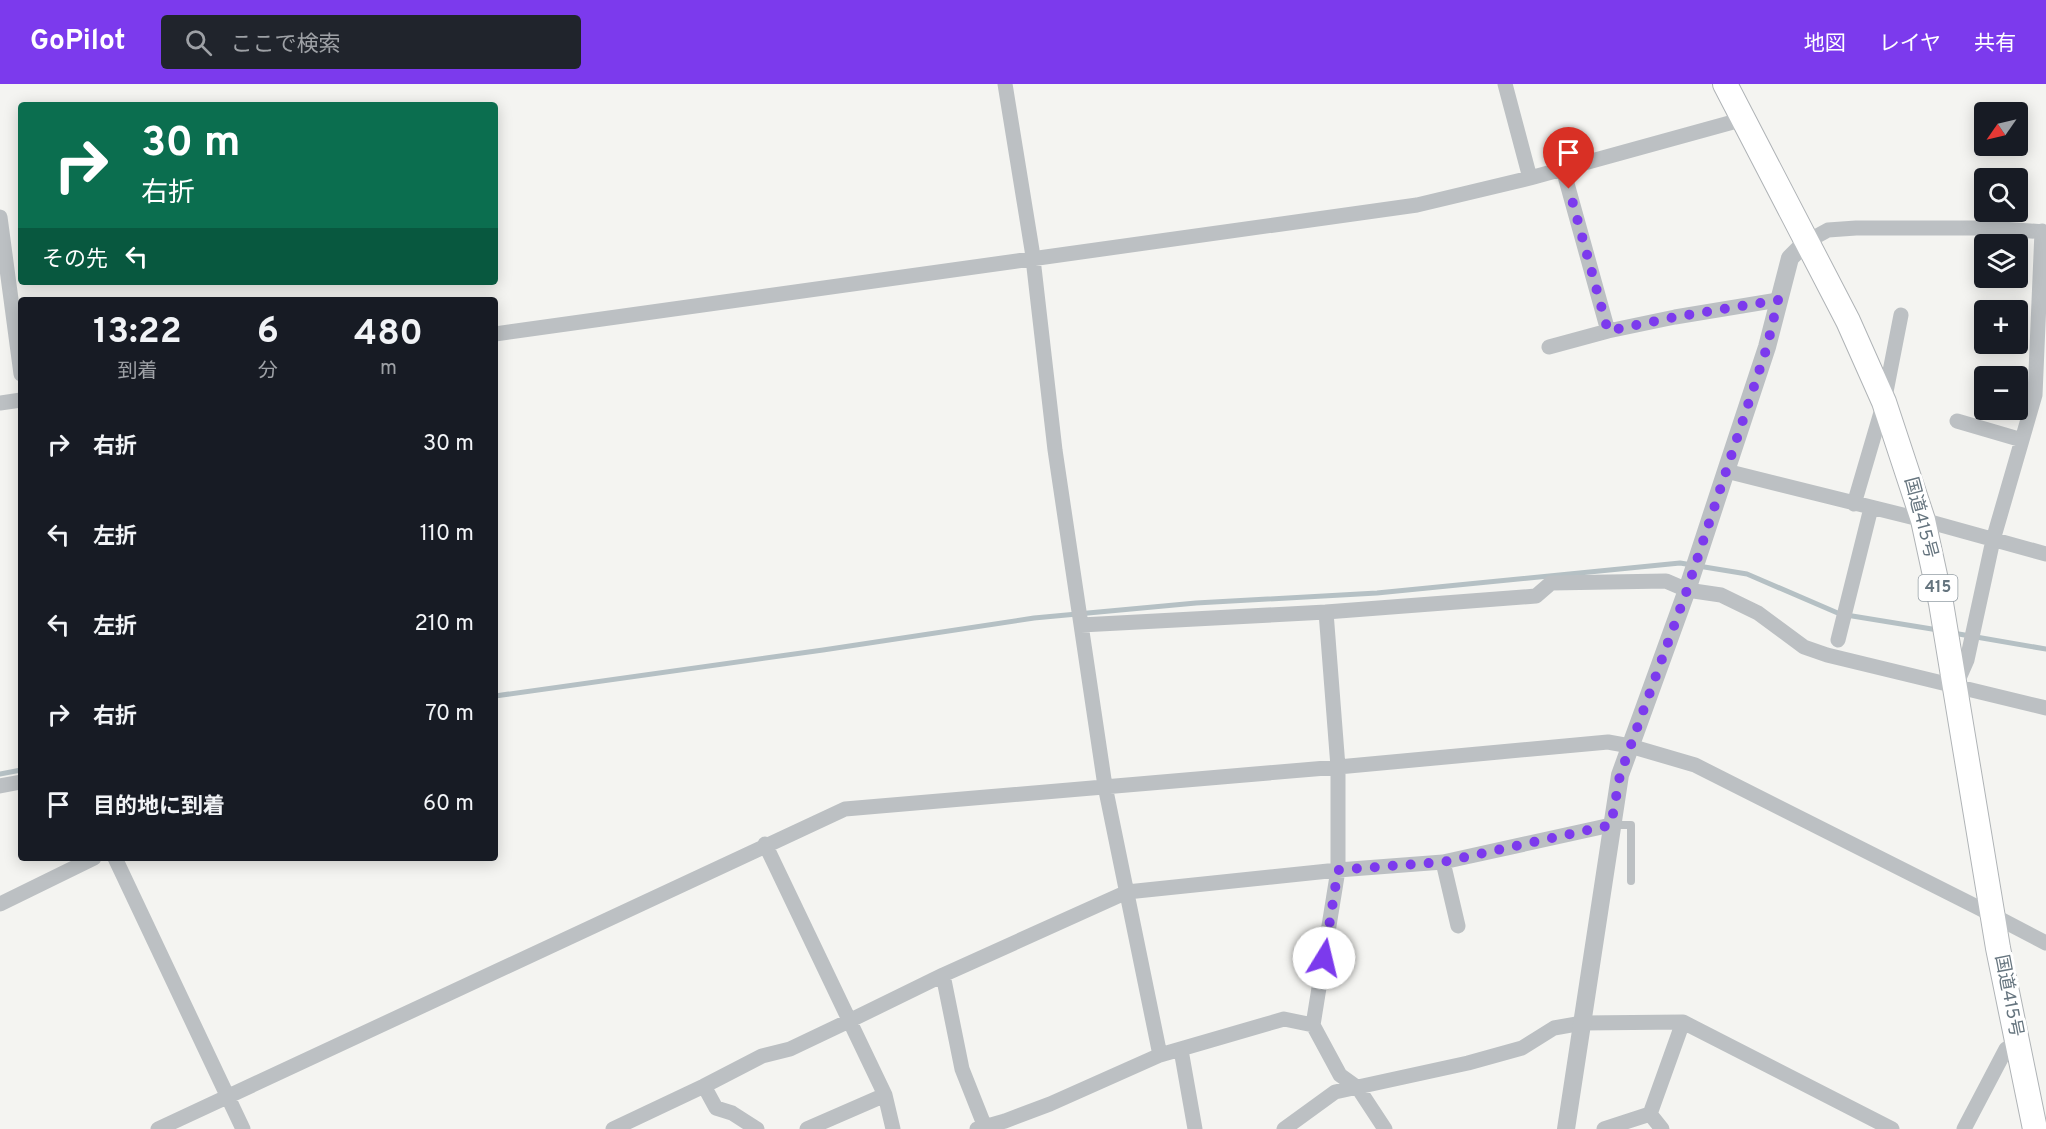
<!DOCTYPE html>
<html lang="ja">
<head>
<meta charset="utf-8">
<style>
  :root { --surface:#171b24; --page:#20242c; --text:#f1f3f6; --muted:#9ea1a6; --accent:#7c3aed }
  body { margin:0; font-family:Overpass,"Noto Sans JP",sans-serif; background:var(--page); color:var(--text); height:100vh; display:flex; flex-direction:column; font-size:22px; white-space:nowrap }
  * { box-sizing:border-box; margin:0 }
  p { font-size:20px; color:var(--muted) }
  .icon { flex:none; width:33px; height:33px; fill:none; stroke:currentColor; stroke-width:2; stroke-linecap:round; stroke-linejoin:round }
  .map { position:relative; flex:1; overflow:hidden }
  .details { position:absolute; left:18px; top:213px; width:480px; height:564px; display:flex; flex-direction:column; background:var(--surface); border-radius:6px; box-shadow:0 3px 15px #0003 }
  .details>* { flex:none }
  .guide { position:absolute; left:18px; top:18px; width:480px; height:183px; border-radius:6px; box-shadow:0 3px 15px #0003; background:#0b6e4f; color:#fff; overflow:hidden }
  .needle { width:39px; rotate:236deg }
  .fabs { position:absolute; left:1974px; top:18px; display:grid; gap:12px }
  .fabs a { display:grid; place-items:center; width:54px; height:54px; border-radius:6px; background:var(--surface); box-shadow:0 3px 15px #0003; font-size:30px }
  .pin { position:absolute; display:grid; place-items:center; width:51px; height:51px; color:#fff; margin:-62px -26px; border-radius:50% 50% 50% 0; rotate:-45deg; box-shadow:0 0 6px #0007 }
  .pin .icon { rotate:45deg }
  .me { position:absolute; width:66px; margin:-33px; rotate:9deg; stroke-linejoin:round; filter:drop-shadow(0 0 4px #0008) }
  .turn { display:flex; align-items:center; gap:21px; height:126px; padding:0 24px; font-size:27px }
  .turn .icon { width:78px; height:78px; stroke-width:2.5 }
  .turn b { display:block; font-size:42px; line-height:51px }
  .then { display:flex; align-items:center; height:57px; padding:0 24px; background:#0003; gap:12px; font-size:22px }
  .eta { display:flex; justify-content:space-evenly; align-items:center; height:102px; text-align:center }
  .eta b { font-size:36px; font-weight:700; line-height:42px }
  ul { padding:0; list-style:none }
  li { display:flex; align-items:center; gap:18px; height:90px; padding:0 24px }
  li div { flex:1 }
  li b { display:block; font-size:22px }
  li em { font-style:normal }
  header { display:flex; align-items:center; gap:36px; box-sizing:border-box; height:84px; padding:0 30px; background:var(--accent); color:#fff }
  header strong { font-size:28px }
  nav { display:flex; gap:33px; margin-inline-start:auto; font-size:21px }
  .search { width:420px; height:54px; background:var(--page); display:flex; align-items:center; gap:15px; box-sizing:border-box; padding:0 21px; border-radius:6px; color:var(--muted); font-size:22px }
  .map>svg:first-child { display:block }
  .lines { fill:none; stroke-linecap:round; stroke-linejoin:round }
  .stream { stroke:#b5c0c4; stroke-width:5 }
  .trunk-casing { stroke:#afb3b6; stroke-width:26 }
  .service { stroke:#bcc0c3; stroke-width:8 }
  .minor { stroke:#bcc0c3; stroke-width:15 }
  .tertiary { stroke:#bcc0c3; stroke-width:18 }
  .trunk { stroke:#fff; stroke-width:24 }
  .route { stroke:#7c3aed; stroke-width:10; stroke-dasharray:0 18 }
  .labels { text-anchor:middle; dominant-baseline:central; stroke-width:6; stroke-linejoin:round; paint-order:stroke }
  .shield { fill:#fff; stroke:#949ea5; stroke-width:1.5 }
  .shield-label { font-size:16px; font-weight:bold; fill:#66757f }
  .street-label { font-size:18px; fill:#66757f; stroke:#fff }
</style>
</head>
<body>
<header>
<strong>GoPilot</strong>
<div class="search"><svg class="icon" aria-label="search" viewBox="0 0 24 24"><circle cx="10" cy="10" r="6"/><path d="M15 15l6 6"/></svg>ここで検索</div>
<nav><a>地図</a><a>レイヤ</a><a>共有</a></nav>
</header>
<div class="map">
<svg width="2046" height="1045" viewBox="0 0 2046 1045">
  <rect width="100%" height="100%" fill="#f4f4f1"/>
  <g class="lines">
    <path class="stream" d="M1953 549 2046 565
      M495 612 823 566 1034 534 1196 519 1377 509 1680 479 1747 490 1840 530 1938 546
      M0 690 21 686"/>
    <g class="trunk-casing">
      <path id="trunk" d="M1725 0 1848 237 1884 318 1923 436 1941 519 1998 864 2035 1045"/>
    </g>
    <path class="service" d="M1612 741H1631V797"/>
    <path class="minor" d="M1005 0 1032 166 1055 366 1105 702 1160 971
      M1505 0 1530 94 1744 35
      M0 133 21 290
      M1806 158 1828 146 1856 144H1987L2046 148
      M1608 247 1675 233 1778 216
      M495 250 1417 121 1530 94
      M1549 263 1608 247 1563 85
      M0 319 21 316
      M1957 337 2022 356
      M1726 387 1923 436 2046 470
      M1854 420 1884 318 1901 231
      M1081 541 1326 528
      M1838 556 1871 424
      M1956 601 1967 576 1993 456 2035 311 2042 147
      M0 702 21 698
      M765 760 885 1011 893 1045
      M115 774 243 1045
      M1443 778 1611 741
      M0 820 94 774
      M943 891 1127 808 1338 786V683L1326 528 1536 512 1551 499 1666 497 1687 506 1721 511 1758 529 1804 563 1827 571 2046 624
      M1313 941 1338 786 1443 778 1458 842
      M1181 966 1195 1045
      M704 1002 762 972 790 965 851 936 943 891 962 985 985 1043
      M158 1045 845 725 1338 683 1608 658 1630 662 1695 681 1979 824 2046 859
      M613 1045 704 1002 716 1024 732 1029 757 1045
      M807 1045 885 1011
      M977 1045 1005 1037 1050 1020 1160 971 1284 935 1313 941 1340 991 1358 1004 1385 1045
      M1284 1045 1335 1008 1468 979 1522 964 1554 944 1582 939 1683 938 1892 1045
      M1604 1045 1650 1030
      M1662 1045 1650 1030 1683 938
      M1964 1045 2006 965 2017 958"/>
    <path class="tertiary" d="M1566 1045 1620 691 1687 506 1726 387 1767 263 1790 174 1806 158"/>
    <use href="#trunk" class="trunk"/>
  </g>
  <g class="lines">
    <path class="route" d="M1324 874 1338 786 1443 778 1611 741 1620 691 1687 506 1767 263 1778 216 1675 233 1608 247 1569 105"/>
  </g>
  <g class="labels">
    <rect class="shield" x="1918.5" y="491" width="39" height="26" rx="4.5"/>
    <g class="shield-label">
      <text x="1938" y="504">415</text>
    </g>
    <g class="street-label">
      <text transform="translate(1920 434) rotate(75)">国道415号</text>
      <text transform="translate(2008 912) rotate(79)">国道415号</text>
    </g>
  </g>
</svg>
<div class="fabs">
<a><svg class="needle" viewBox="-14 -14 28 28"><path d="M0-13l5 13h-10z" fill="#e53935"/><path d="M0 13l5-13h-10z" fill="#9ea1a6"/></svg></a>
<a><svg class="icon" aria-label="search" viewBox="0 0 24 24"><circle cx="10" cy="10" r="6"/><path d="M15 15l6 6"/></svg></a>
<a><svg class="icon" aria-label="layers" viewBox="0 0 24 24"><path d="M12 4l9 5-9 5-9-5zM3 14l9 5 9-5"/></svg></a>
<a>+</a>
<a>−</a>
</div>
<div class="pin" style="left:1569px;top:105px;background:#d93025"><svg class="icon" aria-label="arrive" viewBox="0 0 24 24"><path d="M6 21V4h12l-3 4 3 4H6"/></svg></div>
<svg class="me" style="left:1324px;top:874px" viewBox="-20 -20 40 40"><circle r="19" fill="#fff"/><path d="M0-13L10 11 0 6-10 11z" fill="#7c3aed"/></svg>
<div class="guide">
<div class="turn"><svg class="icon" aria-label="right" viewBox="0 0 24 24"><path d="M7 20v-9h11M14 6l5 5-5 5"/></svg><div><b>30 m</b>右折</div></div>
<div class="then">その先<svg class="icon" aria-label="left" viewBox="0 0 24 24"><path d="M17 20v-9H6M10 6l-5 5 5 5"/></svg></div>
</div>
<section class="details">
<div class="eta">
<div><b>13:22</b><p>到着</p></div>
<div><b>6</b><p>分</p></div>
<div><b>480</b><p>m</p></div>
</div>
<ul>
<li><svg class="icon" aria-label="right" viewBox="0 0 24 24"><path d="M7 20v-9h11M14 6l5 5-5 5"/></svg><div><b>右折</b></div><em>30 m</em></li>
<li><svg class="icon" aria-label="left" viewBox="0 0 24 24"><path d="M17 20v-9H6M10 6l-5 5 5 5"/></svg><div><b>左折</b></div><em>110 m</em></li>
<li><svg class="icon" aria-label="left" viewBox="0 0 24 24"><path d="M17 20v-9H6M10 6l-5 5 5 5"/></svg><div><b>左折</b></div><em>210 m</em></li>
<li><svg class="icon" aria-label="right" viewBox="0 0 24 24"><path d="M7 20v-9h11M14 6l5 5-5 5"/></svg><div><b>右折</b></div><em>70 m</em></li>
<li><svg class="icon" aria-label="arrive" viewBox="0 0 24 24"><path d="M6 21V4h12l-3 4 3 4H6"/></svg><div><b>目的地に到着</b></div><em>60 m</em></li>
</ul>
</section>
</div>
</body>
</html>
